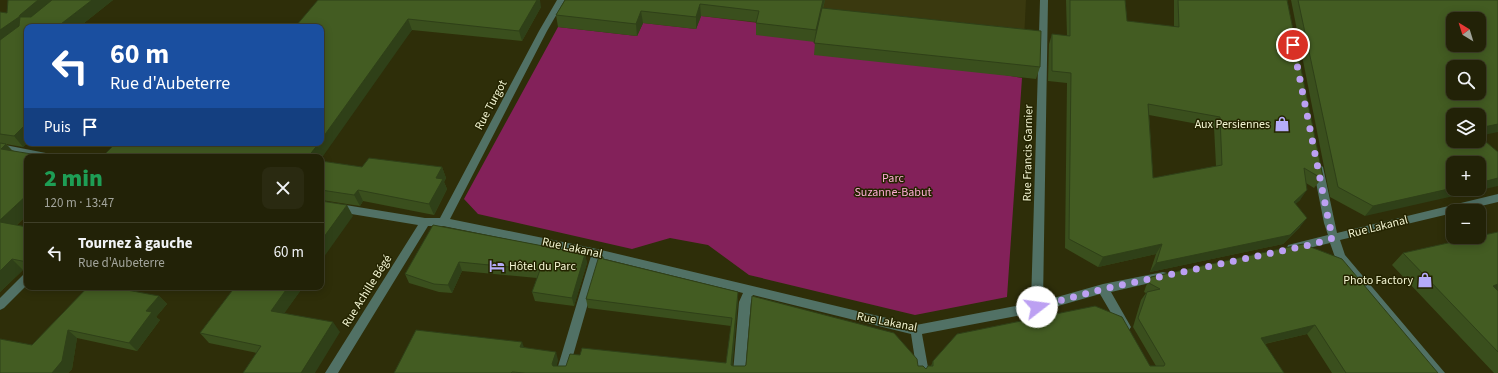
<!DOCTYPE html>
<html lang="fr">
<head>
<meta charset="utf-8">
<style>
  :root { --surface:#222207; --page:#2a2a11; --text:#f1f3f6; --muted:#a2a49b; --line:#3f3f28 }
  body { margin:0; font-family:"Source Sans 3",sans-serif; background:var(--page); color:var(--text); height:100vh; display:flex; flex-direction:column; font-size:15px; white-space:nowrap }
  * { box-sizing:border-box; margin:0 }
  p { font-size:13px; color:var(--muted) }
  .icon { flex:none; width:22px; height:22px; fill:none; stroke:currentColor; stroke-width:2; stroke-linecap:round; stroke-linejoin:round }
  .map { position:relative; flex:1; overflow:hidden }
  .details { position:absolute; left:24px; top:154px; width:300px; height:136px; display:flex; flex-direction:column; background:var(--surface); border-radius:8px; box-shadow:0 2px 10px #0003,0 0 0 1px var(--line) }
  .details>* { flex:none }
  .guide { position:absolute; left:24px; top:24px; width:300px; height:122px; border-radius:8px; box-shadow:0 2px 10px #0003,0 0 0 1px var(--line); background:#1a4fa0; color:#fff; overflow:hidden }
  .needle { width:26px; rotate:322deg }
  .buttons { position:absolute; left:1446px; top:12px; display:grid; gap:8px }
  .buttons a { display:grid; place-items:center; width:40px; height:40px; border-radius:8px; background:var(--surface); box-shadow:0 2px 10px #0003,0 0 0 1px var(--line); font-size:20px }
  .pin { position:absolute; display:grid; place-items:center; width:34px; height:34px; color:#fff; margin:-17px; border:2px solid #fff; border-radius:50%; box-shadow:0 1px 4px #0007 }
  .me { position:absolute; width:44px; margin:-22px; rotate:75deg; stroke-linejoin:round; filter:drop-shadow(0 0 3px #0008) }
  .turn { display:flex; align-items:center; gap:14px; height:84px; padding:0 20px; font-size:18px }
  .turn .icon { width:52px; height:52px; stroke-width:2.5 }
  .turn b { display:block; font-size:28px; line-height:34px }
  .then { display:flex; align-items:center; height:38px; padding:0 20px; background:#0003; gap:8px; font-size:15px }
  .round { display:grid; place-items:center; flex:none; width:42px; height:42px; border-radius:8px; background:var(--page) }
  .head { display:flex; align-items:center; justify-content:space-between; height:68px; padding:0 20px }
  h1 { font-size:24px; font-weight:800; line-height:30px; color:#1e9e55 }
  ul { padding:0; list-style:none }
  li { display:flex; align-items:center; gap:12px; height:60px; padding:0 20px; border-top:1px solid var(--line) }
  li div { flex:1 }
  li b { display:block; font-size:15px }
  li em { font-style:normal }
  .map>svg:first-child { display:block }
  .built { fill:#3a390f }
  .green { fill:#83215a }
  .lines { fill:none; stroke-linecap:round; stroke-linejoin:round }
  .minor { fill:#517165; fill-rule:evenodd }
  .wall { fill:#3a4f1d; fill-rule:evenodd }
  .shaded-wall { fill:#2f4018 }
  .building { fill:#435c22; stroke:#2f4018; fill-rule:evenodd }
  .route { stroke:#bca0f2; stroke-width:7; stroke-dasharray:0 12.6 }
  .labels { text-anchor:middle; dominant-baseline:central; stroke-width:3; stroke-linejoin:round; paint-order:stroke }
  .street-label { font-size:12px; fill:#f3f5d2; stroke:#242400 }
  .poi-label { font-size:12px; fill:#f3f5d2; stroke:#242400; text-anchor:end }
  .park-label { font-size:12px; fill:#fdadd4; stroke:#242400 }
</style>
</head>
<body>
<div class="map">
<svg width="1498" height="373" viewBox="0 0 1498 373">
  <rect width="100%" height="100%" fill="#2e2e09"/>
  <path class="built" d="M574 0H1026L1022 78 816 42 756 35 696 29 637 36 558 27Z"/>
  <path class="green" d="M701 16 759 23 816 42 1022 78 1007 297 915 315 749 275 708 245 670 238 632 249 478 214 464 199 558 27 637 36 643 23 696 29Z"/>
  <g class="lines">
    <path class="minor" d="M557 0H565L547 31 450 219 597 249 916 325 1031 303 1040 0H1048L1043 301 1103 284 1163 272 1167 273 1168 276 1167 279 1163 280 1111 292 1131 327 1129 330 1125 332 1121 330 1100 294 1037 312 922 334 929 373H917L911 334 753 295 751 302 745 373H733L739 302 743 293 601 258 568 373H556L591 256 443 226H428L338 373H325L418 225 321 209V201L425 218H440L539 31Z
      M0 144 51 154 56 157H33L0 150Z
      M1318 163 1323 167 1337 233 1498 194V202L1460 211H1453V213L1340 240 1345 255 1445 373H1432L1336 260 1330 243 1292 252 1288 251 1287 248 1288 245 1328 235 1324 223 1313 167Z
      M27 274V285L4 308 0 310V298L23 275Z"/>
  </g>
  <path class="wall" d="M8 0H113L79 27H27V143L23 147 0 143V12L7 13Z
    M565 0H825L823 9 1040 67 1036 79 814 55 815 42 756 35V22L701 16 696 29 643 23 637 36 558 27 556 15Z
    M1066 0H1125L1127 21 1174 27V0H1287L1323 177 1314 188 1306 183 1300 200 1295 204 1300 227 1283 244 1150 272 1156 254 1098 267 1065 248 1067 83 1048 81 1049 44 1052 34 1067 36ZM1149 115 1214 127 1216 166 1153 178Z
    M1291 0H1498L1479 115 1365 216 1330 197Z
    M541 7 522 41 412 30 321 143V27Z
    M0 143 6 144 12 150 27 157V215L17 225 27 227V271L23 270 0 292Z
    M321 161 362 167H442L446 178 444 182 447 189 434 215 363 201 360 206 321 200Z
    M433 225 585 254 587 263 574 306 535 301 532 292 537 278 462 271 452 293 439 292 409 283 405 274Z
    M1498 232V373H1494L1392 265 1403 253Z
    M1303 244 1438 373H1332L1307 334 1265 344 1284 373H394L524 347 558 360 556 366H566L580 355 726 363 731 326 588 308 586 299 603 257V259L738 292V300L732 366H918L926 369 931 366 933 361 1156 366 1133 327 1141 300 1146 293 1144 292 1146 286 1151 277Z
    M88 287 159 296 167 304 156 317 160 320 137 351 77 338 72 369 68 373H0L32 345Z
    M235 287H303L284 313 340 332 257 353 209 343 200 333Z"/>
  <path class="shaded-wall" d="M38 0H59L0 47V30Z
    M92 0H113L79 27H57Z
    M537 0H540L541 7 522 41 519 31Z
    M823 0H825L824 3 815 42 816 30Z
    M700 4 701 16 696 29V17Z
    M641 11 643 23 637 36 636 24Z
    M408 19 412 30 321 159V157H308L319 143H321V140Z
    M27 123V143L23 147 14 136Z
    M1498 124V132L1479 136V128Z
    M6 144 16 155 1 149Z
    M442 167 446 178 444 182 447 189 434 215 429 204 436 178Z
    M1498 178V186L1365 216 1373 206 1453 188V189H1479V183Z
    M358 190 363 201 360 206 354 195Z
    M1307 190 1300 200 1287 212 1294 202Z
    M27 195V215L9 232 0 223V220Z
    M347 205 353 216 321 261V241Z
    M1307 218 1300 227 1283 244 1150 272 1156 263Z
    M1162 244 1156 254 1098 267 1103 257Z
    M585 254 587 263 574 306 572 298Z
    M12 259 23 270 0 292V271Z
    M459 262 462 271 452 293 448 285Z
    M1498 284V293L1493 286Z
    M288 287H303L279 321 271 311Z
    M738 292V300L732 373 731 365Z
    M159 296 167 304 156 317 160 320 137 351 129 343 146 311Z
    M333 322 340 332 315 373H301Z
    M1315 325 1307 334 1254 346 1261 338Z
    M68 330 77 338 72 369 68 373H52Z
    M522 342 525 350 520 347Z
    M556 352 558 360 555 373 552 364Z"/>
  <path class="building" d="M8 0H38L20 15 19 17 0 30V12L7 13Z
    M52 0H92L57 27H27V123L14 136 0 134V40L19 26 20 17H31Z
    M318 0H537L519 31 408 19 321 140V27H295Z
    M565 0H823L816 30 756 23 759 11 700 4 696 17 641 11 636 24 556 15Z
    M1070 0H1125L1127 21 1179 27 1178 0H1287L1323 177 1321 178 1304 168 1307 190 1294 202 1307 218 1290 235 1156 263 1162 244 1103 257 1069 239 1071 73 1052 71V34L1070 36ZM1148 104 1220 117 1222 165 1153 178Z
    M1298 0H1498V124L1479 128V115H1453V141H1479V136L1498 152V178L1479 183V163H1453V188L1373 206 1338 187ZM1453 19H1479V45H1453ZM1453 67H1479V93H1453Z
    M822 8 1041 31 1040 67 814 43Z
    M0 143 6 144 1 149 50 157H27V195L0 220Z
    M116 143H319L308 157H102Z
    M369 158 442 167 436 178 443 179 429 204 358 190 354 195 321 190V161L362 167Z
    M321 201 347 205 321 241Z
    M0 222 27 227V262L12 259 0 271Z
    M433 225 585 254 572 298 532 292 540 270 459 262 448 285 434 284 405 274Z
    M1498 232V284L1493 286 1498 291V352L1403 253 1475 237H1479V236Z
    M1303 244 1342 259 1438 373H1346L1315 325 1261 338 1284 373H525L512 372 511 373H394L416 330 522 342 520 347 556 352 552 364 553 366H566L570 354 580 355 582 348 726 363 732 318 586 299 599 256 603 257V259L738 292 731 365 733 366H745L746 365 752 296 894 333 917 359 918 366H923L926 369 928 366H933V361L957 334 1095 306 1122 317 1150 366H1164L1165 364 1138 318 1147 292 1160 289 1149 283 1151 277Z
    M88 287H111L159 296 146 311 152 312 129 343 68 330 62 361 52 373H0V339L32 345Z
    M235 287H288L271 311 333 322 301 373H243L261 346 200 333Z"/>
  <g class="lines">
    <path class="route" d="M1037 307 1103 289 1314 244 1333 238 1329 223 1293 45"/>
  </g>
  <defs>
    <g id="shop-bare" transform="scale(1.2)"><path d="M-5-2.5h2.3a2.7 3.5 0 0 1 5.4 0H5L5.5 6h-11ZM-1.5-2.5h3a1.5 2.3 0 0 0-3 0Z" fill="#b5acf8" stroke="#242400" stroke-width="2.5" paint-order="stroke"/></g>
    <g id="hotel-bare" transform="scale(1.2)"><path d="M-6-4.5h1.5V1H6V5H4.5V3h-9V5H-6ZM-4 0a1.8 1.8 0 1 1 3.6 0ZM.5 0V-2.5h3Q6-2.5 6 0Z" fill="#b5acf8" stroke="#242400" stroke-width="2.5" paint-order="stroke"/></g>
  </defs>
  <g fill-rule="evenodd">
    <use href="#shop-bare" x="1282" y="124"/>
    <use href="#hotel-bare" x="497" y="266"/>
    <use href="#shop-bare" x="1425" y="280"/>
  </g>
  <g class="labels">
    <g class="street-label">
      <text transform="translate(491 105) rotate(-62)">Rue Turgot</text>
      <text transform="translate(1028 153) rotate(-89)">Rue Francis Garnier</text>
      <text transform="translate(1378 227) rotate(-14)">Rue Lakanal</text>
      <text transform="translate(572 248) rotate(12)">Rue Lakanal</text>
      <text transform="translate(367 291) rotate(-58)">Rue Achille Bégé</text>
      <text transform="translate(887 322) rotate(11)">Rue Lakanal</text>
    </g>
    <g class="poi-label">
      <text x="1270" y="124">Aux Persiennes</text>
      <text x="509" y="266" text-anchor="start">Hôtel du Parc</text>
      <text x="1413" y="280">Photo Factory</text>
    </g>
    <g class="park-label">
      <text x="893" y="178">Parc<tspan x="893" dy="14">Suzanne-Babut</tspan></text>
    </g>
  </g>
</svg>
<div class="buttons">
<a><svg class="needle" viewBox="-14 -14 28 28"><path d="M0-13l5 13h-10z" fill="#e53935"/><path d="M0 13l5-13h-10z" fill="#a2a49b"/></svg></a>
<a><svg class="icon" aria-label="search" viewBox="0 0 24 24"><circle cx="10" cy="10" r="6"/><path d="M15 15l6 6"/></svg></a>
<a><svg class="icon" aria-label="layers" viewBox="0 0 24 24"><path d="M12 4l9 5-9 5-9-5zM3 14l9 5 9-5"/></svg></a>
<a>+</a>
<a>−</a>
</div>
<div class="pin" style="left:1293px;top:45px;background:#d93025"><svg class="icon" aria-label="arrive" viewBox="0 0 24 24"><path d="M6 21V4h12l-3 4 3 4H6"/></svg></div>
<svg class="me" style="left:1037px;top:307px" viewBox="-20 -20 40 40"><circle r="19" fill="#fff"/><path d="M0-13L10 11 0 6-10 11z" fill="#bca0f2"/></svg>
<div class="guide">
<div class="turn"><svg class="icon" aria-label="left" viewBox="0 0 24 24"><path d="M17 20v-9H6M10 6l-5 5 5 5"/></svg><div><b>60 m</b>Rue d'Aubeterre</div></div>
<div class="then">Puis<svg class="icon" aria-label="arrive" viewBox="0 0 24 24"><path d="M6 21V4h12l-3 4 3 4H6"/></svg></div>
</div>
<section class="details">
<div class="head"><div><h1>2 min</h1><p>120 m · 13:47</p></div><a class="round"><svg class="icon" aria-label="close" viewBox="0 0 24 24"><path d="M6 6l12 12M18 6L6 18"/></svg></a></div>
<ul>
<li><svg class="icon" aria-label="left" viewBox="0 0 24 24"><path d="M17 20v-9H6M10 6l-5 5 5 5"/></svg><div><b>Tournez à gauche</b><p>Rue d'Aubeterre</p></div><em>60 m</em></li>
</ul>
</section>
</div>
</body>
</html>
